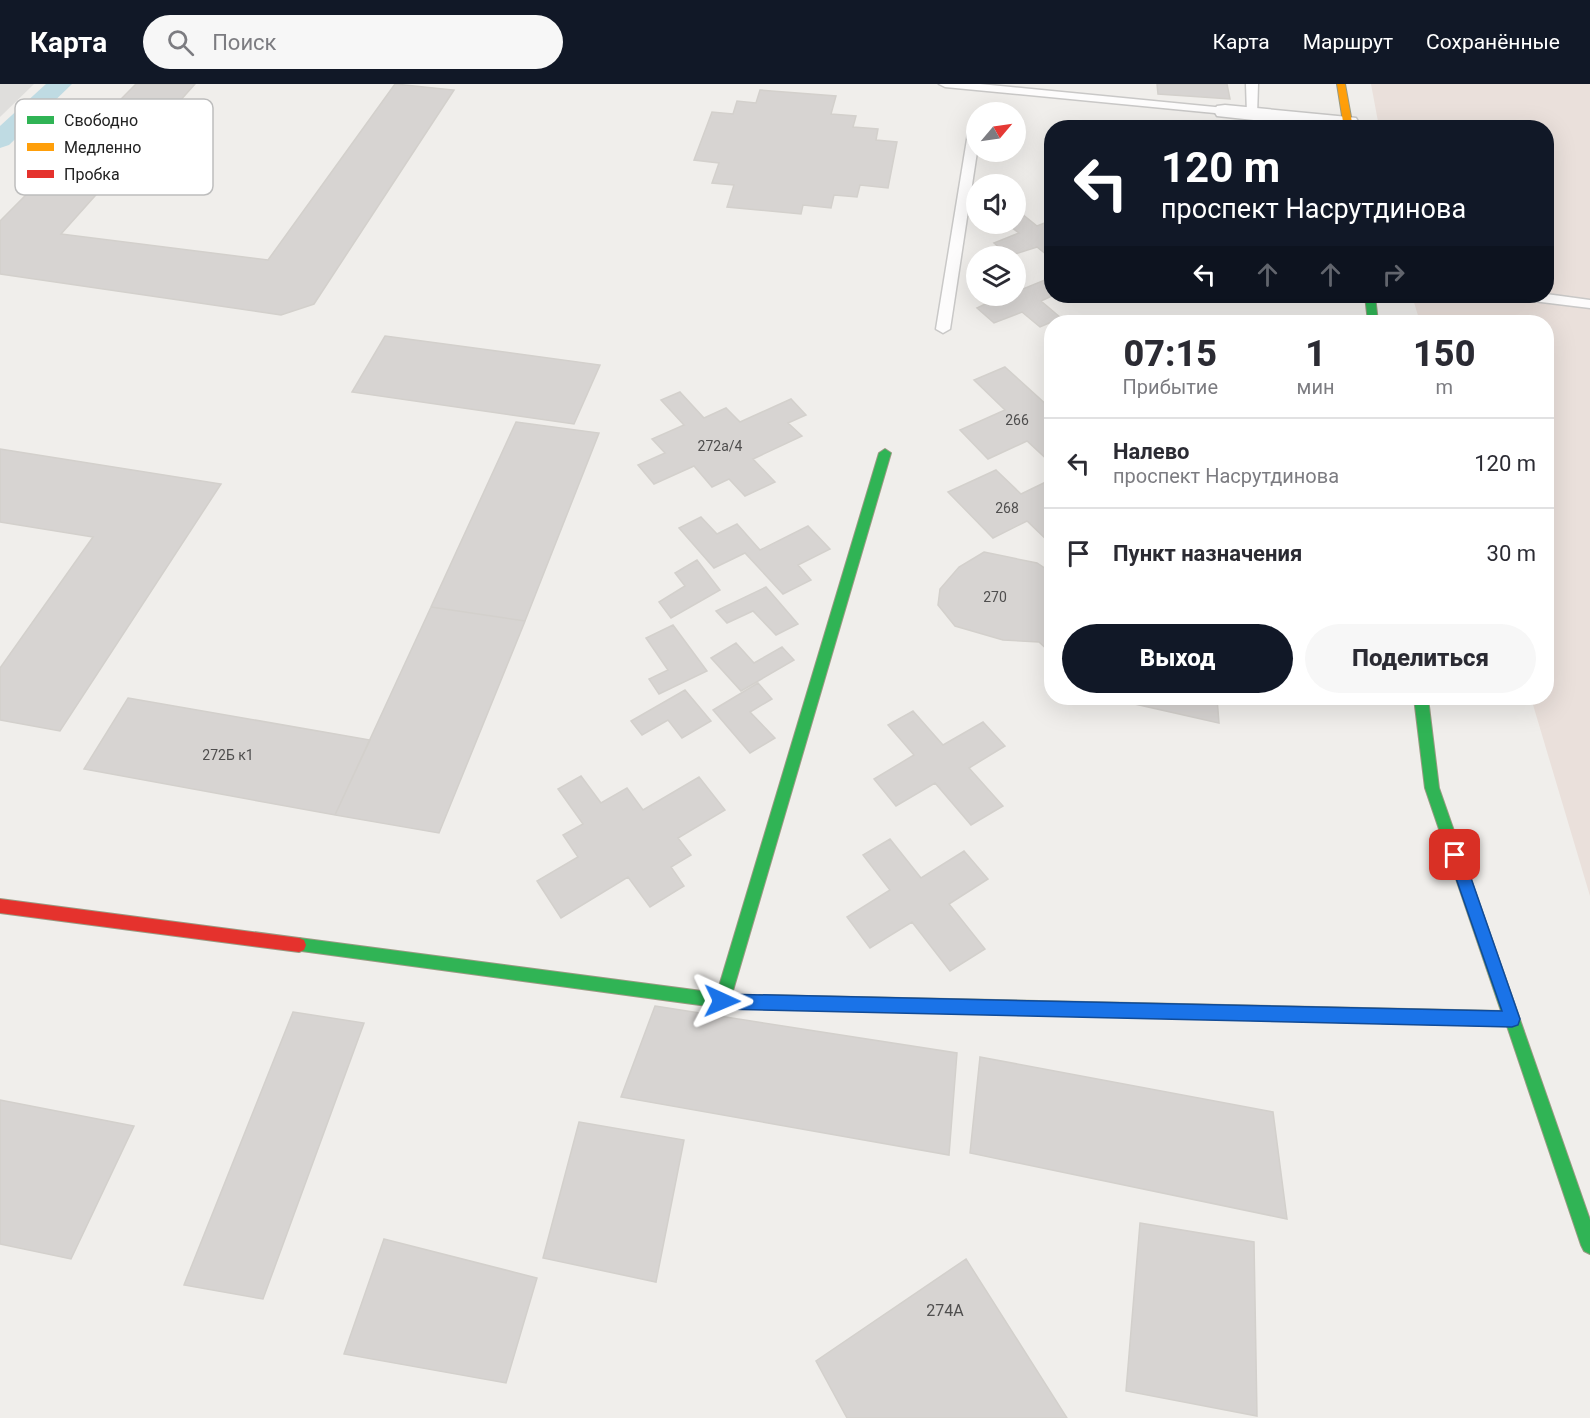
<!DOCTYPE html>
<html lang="ru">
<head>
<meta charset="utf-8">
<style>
  :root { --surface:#fff; --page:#f7f7f7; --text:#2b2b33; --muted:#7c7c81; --line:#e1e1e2; --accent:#111827 }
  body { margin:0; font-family:Roboto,sans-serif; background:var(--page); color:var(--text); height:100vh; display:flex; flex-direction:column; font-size:22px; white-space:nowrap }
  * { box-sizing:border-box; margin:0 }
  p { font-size:20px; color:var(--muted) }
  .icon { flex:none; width:33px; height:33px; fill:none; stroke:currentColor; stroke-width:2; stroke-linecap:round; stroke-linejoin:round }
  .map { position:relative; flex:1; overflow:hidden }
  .drawer { position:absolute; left:1044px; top:231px; width:510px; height:390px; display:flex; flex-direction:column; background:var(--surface); border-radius:24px; box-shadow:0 6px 24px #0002 }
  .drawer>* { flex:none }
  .top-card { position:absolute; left:1044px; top:36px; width:510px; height:183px; border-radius:24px; box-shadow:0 6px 24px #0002; background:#111827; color:#fff; overflow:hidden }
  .needle { width:39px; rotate:61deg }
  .buttons { position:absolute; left:966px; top:18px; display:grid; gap:12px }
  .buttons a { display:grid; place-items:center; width:60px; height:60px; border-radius:50%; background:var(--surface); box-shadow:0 6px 24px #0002; font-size:30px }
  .pin { position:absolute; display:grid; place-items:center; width:51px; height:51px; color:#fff; margin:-26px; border-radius:12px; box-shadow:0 3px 9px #0006 }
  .me { position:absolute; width:66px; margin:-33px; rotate:91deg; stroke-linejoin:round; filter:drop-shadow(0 0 4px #0008) }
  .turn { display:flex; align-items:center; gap:21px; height:126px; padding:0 18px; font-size:27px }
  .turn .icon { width:78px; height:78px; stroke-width:2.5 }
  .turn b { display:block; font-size:42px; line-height:51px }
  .lanes { display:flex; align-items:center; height:57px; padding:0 18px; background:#0003; justify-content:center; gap:30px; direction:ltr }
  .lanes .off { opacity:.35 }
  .eta { display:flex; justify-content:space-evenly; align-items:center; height:102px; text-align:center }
  .eta b { font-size:36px; font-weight:800; line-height:42px }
  .cta { display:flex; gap:12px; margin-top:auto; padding:12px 18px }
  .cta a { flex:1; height:69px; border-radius:36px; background:var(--accent); color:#fff; font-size:24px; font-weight:800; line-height:69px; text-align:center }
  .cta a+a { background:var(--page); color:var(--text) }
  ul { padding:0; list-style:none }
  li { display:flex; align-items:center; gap:18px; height:90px; padding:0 18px; border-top:2px solid var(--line) }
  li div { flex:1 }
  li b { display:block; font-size:22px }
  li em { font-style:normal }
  header { display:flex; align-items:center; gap:36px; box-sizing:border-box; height:84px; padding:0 30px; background:var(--accent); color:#fff }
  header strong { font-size:28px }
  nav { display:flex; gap:33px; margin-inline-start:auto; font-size:21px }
  .search { width:420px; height:54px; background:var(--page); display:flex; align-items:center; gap:15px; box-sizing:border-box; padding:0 21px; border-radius:33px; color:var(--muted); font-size:22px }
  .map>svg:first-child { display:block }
  .residential { fill:#dfdedc }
  .military { fill:#eae0db }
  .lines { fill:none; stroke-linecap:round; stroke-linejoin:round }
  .canal { fill:#bfdbe3; fill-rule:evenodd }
  .building { fill:#d7d4d2; stroke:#d3d0cc; stroke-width:1.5 }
  .lane-casing { stroke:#c9c8c7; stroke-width:3 }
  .street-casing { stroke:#c9c8c7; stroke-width:3 }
  .fast-casing { stroke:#999a82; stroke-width:2 }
  .slow-casing { stroke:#999a82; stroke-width:2 }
  .jam-casing { stroke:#999a82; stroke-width:2 }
  .lane { fill:#fdfcfc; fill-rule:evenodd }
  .street { fill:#fdfcfc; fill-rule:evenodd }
  .fast { fill:#30b455; fill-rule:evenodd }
  .slow { fill:#ff9f0a; fill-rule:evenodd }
  .jam { fill:#e5322d; fill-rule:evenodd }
  .route { fill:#1a73e8; stroke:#114b97; stroke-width:1.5 }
  .labels { text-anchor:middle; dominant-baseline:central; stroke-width:4.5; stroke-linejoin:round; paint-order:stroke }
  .number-label { font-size:14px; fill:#4f4e4e }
  .near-number-label { font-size:16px; fill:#4f4e4e }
  .key { fill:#fff; stroke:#bdbdbd; stroke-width:1.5 }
  .key-label { font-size:16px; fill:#222 }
</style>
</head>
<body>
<header>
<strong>Карта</strong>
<div class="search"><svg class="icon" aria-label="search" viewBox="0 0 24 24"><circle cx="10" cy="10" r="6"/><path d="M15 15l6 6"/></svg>Поиск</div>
<nav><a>Карта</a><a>Маршрут</a><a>Сохранённые</a></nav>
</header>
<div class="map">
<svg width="1590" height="1334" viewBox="0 0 1590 1334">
  <rect width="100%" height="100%" fill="#f0eeeb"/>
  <path class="residential" d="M0 0H34L0 33Z"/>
  <path class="military" d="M1371 0H1590V812L1531 614H1546V238H1420L1412 212H1546V44L1379 43Z"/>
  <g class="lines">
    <path class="canal" d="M46 0H72L9 61 0 64V42Z"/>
  </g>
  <path class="building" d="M136 0H195L61 150 268 176 395 0 454 6 314 220 281 231 0 190V137Z
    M1157 0H1227L1230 15 1158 10Z
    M760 6 836 12 831 30 856 32 853 43 878 45 876 56 897 58 888 104 860 101 857 113 834 111 831 124 803 121 801 130 727 123 734 101 712 99 719 79 694 76 712 28 733 30 737 17 756 19Z
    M1200 38 1237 41 1239 44H1201Z
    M1016 125 1037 142 1052 136V175L1037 163 1009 172 994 159 1019 149 1007 140H1016Z
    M1052 193V212L1041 217 1061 234 1040 243 1022 228 994 239 977 224 1002 212H1016V199L1023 205Z
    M385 252 600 281 574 340 352 308Z
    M1005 283 1048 322 1052 320V380L1027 357 988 375 960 346 1005 326 974 296Z
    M680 308 704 334 726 324 740 338 791 315 806 331 788 339 802 352 753 375 775 398 745 412 729 395 712 403 694 382 654 400 638 381 665 369 652 355 684 341 661 316Z
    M516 338 599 349 525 537 431 523Z
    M0 365 221 400 60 647 0 636V584L93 453 0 438Z
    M996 386 1021 410 1052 395V461L1027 437 993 454 948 408Z
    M701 433 717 450 737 440 760 466 808 442 830 465 798 481 811 496 783 510 745 469 714 484 679 444Z
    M984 468 1037 479 1052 489V570L1039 558 1003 556 955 542 938 521 940 505 959 483Z
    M697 476 720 506 671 534 659 518 685 502 675 489Z
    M766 503 798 540 776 551 753 527 727 539 716 527Z
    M431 523 525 537 439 749 335 731Z
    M673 541 707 587 659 610 649 595 668 586 646 554Z
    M736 559 754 579 782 563 794 576 741 607 711 574Z
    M758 599 772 615 750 628 775 654 750 669 713 626Z
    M685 606 711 637 682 654 668 636 642 651 631 637Z
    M128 614 370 656 335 731 84 685Z
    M1106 614H1217L1219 639 1108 614Z
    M913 627 943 661 983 638 1005 662 969 684 1003 722 971 741 935 699 896 722 874 695 914 671 888 641Z
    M581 692 601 719 627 704 643 726 699 693 725 726 678 754 691 771 671 783 684 802 650 823 628 793 561 834 537 797 578 773 563 751 583 740 558 705Z
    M890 755 921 794 964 767 988 795 949 820 985 865 950 887 912 838 870 864 847 833 890 806 863 771Z
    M655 922 957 969 949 1071 621 1013Z
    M293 928 364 939 263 1215 184 1201Z
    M980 973 1273 1028 1287 1135 970 1069Z
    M0 1016 134 1042 71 1175 0 1160Z
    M579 1038 684 1056 656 1198 543 1174Z
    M1140 1139 1254 1158 1257 1332 1126 1307Z
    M384 1155 537 1194 506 1299 344 1270Z
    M966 1175 1067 1334H847L816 1277Z"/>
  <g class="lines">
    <g class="lane-casing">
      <path id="lane" d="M939 0H980L1225 24 1231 27 1225 30 945 3Z
        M1246 0H1258L1257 32 1247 30Z
        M976 33 977 68 950 245 943 249 936 245 970 37Z
        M1546 210 1590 216V224L1525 216 1518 212Z"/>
    </g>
    <g class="street-casing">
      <path id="street" d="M1225 21 1348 33 1356 34 1359 39 1356 44H1328L1217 32 1214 27 1217 22Z"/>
    </g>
    <g class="fast-casing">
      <path id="fast" d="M1365 212H1375L1378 238H1368Z
        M885 365 891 369 732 910 765 913 768 918 765 923 760 925 722 924 294 866 292 861 294 856 299 854 717 909 879 369Z
        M1414 614H1428L1439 704 1590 1136V1170L1584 1167 1581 1161 1507 942 996 930 991 928 988 923 991 918 996 916 1501 927 1425 704Z"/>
    </g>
    <g class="slow-casing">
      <path id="slow" d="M1337 0H1345L1353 44H1344Z"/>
    </g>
    <g class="jam-casing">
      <path id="jam" d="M0 815 299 854 304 856 306 861 304 866 299 868 0 829Z
        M760 911 996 916 1001 918 1004 923 1001 928 996 930 760 925 755 923 752 918 755 913Z"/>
    </g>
    <use href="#lane" class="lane"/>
    <use href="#street" class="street"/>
    <use href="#fast" class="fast"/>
    <use href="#slow" class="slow"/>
    <use href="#jam" class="jam"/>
  </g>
  <path class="route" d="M1455 764 1463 771 1520 935 1518 941 1512 943 722 925 716 922 714 917 716 912 722 910 1502 927 1448 771Z"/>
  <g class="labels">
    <g class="number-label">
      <text x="1017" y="336">266</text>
      <text x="720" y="362">272а/4</text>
      <text x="1007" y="424">268</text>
      <text x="995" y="513">270</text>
      <text x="228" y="671">272Б к1</text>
    </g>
    <g class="near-number-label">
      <text x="945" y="1226">274А</text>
    </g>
  </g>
  <rect x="15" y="15" width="198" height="96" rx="9" class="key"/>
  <rect x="27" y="32" width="27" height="8" fill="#30b455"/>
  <rect x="27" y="59" width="27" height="8" fill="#ff9f0a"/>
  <rect x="27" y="86" width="27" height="8" fill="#e5322d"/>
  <g class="key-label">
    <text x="64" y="42">Свободно</text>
    <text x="64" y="69">Медленно</text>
    <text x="64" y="96">Пробка</text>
  </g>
</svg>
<div class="buttons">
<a><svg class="needle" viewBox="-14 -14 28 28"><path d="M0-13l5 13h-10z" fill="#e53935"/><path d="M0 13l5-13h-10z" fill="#7c7c81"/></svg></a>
<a><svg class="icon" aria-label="sound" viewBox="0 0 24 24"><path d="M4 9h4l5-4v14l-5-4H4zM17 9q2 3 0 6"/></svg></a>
<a><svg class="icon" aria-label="layers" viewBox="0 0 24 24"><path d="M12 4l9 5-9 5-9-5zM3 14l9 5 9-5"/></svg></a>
</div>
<div class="pin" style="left:1455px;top:771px;background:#d93025"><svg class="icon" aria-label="arrive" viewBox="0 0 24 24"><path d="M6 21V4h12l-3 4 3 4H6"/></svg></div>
<svg class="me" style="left:722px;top:917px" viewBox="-20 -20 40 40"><path d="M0-17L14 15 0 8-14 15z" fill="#1a73e8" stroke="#fff" stroke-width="4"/></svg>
<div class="top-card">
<div class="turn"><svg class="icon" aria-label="left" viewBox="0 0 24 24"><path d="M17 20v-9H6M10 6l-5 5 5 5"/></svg><div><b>120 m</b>проспект Насрутдинова</div></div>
<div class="lanes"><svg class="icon" aria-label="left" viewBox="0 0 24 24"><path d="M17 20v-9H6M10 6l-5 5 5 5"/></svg><svg class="icon off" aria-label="ahead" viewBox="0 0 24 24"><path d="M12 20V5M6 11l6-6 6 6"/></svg><svg class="icon off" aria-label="ahead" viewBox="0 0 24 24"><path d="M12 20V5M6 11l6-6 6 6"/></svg><svg class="icon off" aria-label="right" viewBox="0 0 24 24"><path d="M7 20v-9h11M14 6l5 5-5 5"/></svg></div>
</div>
<section class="drawer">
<div class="eta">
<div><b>07:15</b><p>Прибытие</p></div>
<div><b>1</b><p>мин</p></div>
<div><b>150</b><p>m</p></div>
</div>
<ul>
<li><svg class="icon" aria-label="left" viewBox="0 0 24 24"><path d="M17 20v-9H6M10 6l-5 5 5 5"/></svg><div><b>Налево</b><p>проспект Насрутдинова</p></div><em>120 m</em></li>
<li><svg class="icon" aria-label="arrive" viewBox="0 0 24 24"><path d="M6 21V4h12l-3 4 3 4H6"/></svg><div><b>Пункт назначения</b></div><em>30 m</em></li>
</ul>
<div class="cta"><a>Выход</a><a>Поделиться</a></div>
</section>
</div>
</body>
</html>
